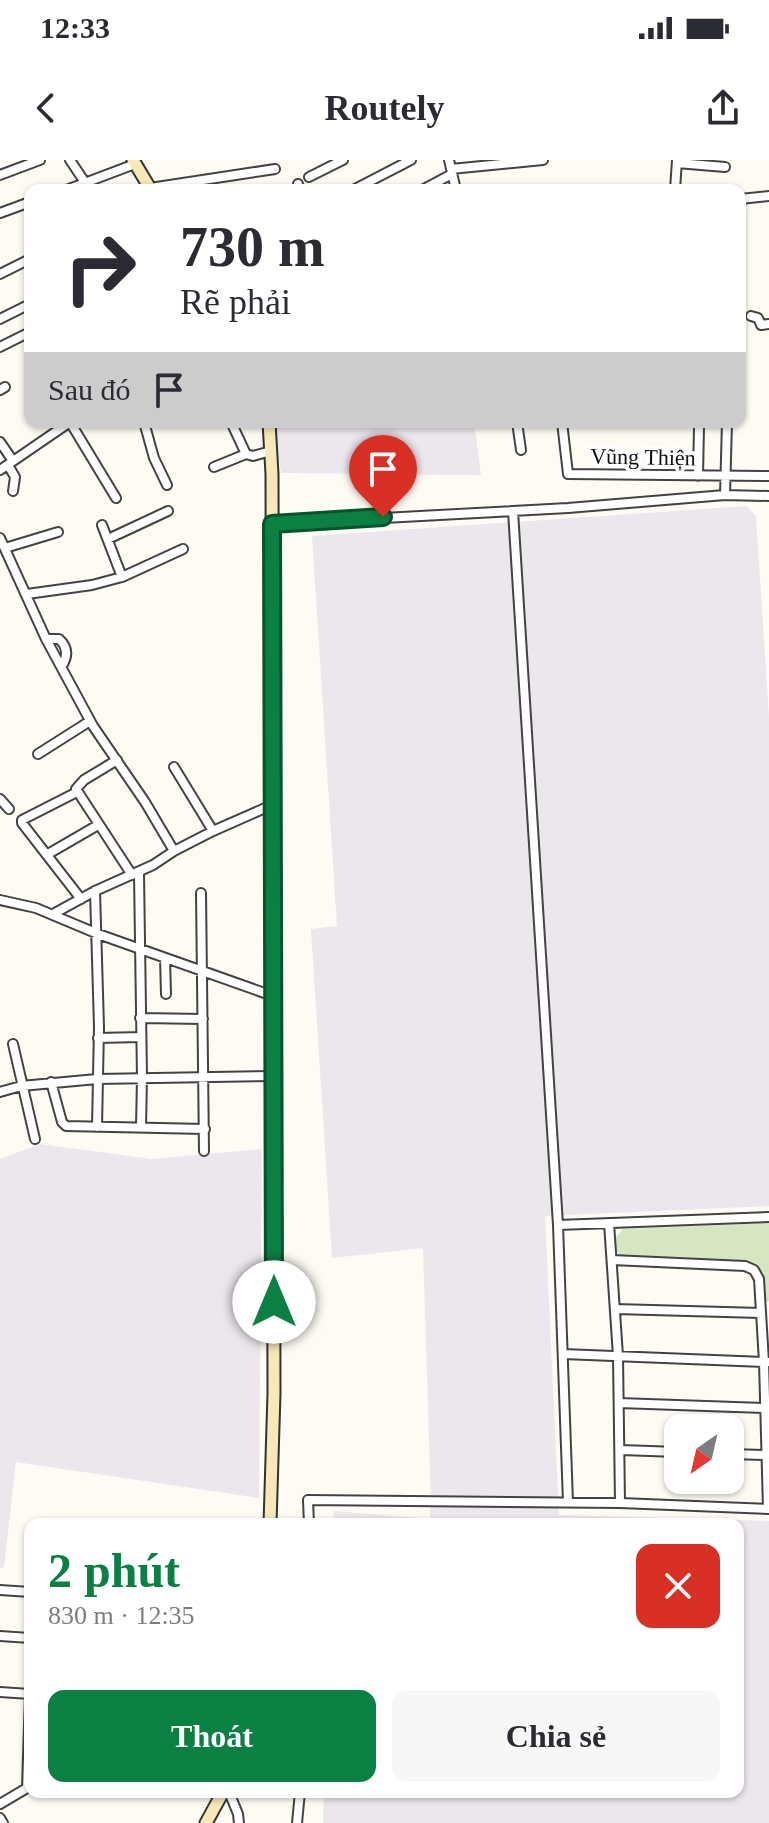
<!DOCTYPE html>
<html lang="vi">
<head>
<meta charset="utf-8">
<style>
  :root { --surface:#fff; --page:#f7f7f7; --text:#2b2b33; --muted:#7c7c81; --accent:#0b8043 }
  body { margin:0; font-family:Georgia,serif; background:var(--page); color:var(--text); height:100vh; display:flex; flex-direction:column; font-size:30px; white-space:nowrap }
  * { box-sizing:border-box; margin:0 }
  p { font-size:26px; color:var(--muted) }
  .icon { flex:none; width:44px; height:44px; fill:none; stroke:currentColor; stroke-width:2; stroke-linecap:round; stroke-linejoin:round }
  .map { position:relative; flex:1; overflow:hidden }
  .side { position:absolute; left:24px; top:1358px; width:720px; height:280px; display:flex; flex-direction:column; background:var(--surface); border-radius:16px; box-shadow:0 2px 6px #0004 }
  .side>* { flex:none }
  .banner { position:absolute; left:24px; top:24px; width:722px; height:244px; border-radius:16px; box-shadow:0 2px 6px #0004; background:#fff; color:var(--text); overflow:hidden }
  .needle { width:52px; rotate:214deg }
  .fabs { position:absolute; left:664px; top:1254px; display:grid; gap:16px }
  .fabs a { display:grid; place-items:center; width:80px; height:80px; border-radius:16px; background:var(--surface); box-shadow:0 2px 6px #0004; font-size:40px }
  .pin { position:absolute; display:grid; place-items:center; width:68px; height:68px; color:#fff; margin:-82px -34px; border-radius:50% 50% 50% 0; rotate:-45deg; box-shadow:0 0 8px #0007 }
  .pin .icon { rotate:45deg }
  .me { position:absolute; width:88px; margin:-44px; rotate:0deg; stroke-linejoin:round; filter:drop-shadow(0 0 6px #0008) }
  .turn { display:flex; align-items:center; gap:28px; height:168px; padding:0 24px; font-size:36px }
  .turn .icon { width:104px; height:104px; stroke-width:2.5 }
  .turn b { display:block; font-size:56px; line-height:68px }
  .then { display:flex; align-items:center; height:76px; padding:0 24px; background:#0003; gap:16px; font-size:30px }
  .round { display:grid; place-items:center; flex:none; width:84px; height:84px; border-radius:16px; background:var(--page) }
  .overview { display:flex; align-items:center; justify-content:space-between; height:136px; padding:0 24px }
  h1 { font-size:48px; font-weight:700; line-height:60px; color:var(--accent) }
  .action { display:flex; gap:16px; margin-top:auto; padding:16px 24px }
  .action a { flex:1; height:92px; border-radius:16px; background:var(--accent); color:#fff; font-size:32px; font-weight:700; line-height:92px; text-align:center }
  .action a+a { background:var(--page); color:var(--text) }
  .status { display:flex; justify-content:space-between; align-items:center; height:56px; padding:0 40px; background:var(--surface); direction:ltr }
  .status svg { height:22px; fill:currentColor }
  header { display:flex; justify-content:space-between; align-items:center; height:104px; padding:0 24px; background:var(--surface); font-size:36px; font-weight:700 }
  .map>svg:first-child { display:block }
  .industrial { fill:#ece6ed }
  .green { fill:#d8e5c1 }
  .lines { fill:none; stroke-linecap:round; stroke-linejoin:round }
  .street-casing { stroke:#434343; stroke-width:12 }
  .secondary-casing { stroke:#323232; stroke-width:15 }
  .street { stroke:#fff; stroke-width:8 }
  .secondary { stroke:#f6e9b7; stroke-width:11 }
  .route-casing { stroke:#07532c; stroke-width:20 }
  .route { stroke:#0b8043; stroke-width:14 }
  .labels { text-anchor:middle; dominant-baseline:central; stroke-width:8; stroke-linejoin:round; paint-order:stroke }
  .street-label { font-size:22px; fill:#101010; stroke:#fff }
</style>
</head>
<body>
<div class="status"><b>12:33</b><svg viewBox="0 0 49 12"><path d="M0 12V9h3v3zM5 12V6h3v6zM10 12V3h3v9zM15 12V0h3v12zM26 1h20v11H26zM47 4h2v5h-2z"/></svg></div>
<header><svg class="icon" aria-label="back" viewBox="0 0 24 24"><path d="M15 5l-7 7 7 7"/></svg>Routely<svg class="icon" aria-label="share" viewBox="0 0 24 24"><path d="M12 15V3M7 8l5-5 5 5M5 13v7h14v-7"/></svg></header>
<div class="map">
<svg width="769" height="1663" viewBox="0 0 769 1663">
  <rect width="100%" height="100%" fill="#fefbf5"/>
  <path class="industrial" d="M274 262H474L481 315 281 313Z
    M747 346 756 357 769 557V1046L545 1056 559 1355 769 1361V1663H323L324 1632H738V1364H333L334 1351 430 1359 431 1344 423 1088 332 1098 311 769 337 766 312 376Z
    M40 984 151 999 262 989 259 1338 16 1302 4 1407 0 1408V999Z"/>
  <path class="green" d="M769 1063V1141H764C763 1122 765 1110 746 1101L622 1097 615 1090V1078L623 1069Z"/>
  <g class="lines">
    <g class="street-casing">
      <path id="street" d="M70 0 90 30
        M449 0 456 30
        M677 3 725 7
        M451 9 543 0
        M0 15 40 0
        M309 17 343 0
        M298 24 299 30
        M150 28 275 9
        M66 30 135 4
        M353 30 411 0
        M422 30 452 14
        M675 30 677 0
        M740 39 769 36
        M0 53 30 42
        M0 114 30 99
        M751 156 758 158 761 165 769 164
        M0 159 30 144
        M0 187 30 172
        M0 230 5 227
        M70 262 116 338
        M144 262 154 298 167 325
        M231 262 246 294
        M517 262 521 290
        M562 262 568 314 769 316
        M0 282 13 301
        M8 305 15 317 13 331
        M214 307 246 294 253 296 271 291
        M0 310 70 262
        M698 316 699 267
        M725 335 727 262
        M513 351 558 1065 568 1342
        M272 364 568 348 725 335 769 336
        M0 378 46 479 93 566 145 642 174 691
        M108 379 168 351
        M5 388 58 372
        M122 417 183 389
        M27 434 92 425 122 417 102 365
        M46 479H59C68 487 68 496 62 506
        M38 594 90 561
        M117 600 84 620 76 629 132 715
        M174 607 213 671
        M77 632 22 660V663L81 739
        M0 639 9 649
        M48 694 98 665
        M139 713 142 918 141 967
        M95 731 99 867 97 967
        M201 733 204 991
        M0 740 36 748 98 774 273 836
        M53 754 95 731 153 705 174 691 213 671 272 645
        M165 798 166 834
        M140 858 203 859
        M98 878 141 877
        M13 884 35 979
        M51 922 62 962 66 966 205 969
        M0 932 21 926 97 919 274 916
        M609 1063 618 1196 620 1343
        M558 1065 769 1057
        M615 1149 761 1153
        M563 1194 764 1202 759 1119 754 1110 745 1106 612 1100
        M619 1243 764 1248
        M621 1290 678 1292
        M730 1294 766 1295
        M768 1349 764 1202H768
        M309 1364 308 1340 620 1343 769 1349
        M0 1430 30 1432
        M0 1476 30 1478
        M0 1532 30 1534
        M229 1632 238 1654 239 1663
        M0 1644 27 1628 30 1534
        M0 1658 3 1663
        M297 1663 300 1632"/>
    </g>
    <g class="secondary-casing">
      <path id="secondary" d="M133 0 151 30
        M269 262 272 314 274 1233 270 1364
        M206 1663 223 1632"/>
    </g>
    <use href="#street" class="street"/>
    <use href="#secondary" class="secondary"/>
  </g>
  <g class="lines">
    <g class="route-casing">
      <path id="route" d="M274 1142 272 364 383 357"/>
    </g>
    <use href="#route" class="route"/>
  </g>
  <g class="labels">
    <g class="street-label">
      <text transform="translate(643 297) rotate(1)">Vũng Thiện</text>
    </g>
  </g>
</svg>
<div class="fabs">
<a><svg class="needle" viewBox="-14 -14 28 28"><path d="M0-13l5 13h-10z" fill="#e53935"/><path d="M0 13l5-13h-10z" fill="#7c7c81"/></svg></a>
</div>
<div class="pin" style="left:383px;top:357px;background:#d93025"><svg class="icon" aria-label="arrive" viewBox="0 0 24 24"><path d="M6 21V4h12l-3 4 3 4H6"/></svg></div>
<svg class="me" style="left:274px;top:1142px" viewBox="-20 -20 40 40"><circle r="19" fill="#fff"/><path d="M0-13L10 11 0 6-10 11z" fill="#0b8043"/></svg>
<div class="banner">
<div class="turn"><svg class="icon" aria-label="right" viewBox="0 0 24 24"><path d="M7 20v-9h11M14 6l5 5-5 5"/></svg><div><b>730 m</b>Rẽ phải</div></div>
<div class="then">Sau đó<svg class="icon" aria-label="arrive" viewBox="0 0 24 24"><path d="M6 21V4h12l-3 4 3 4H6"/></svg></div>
</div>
<section class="side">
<div class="overview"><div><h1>2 phút</h1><p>830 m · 12:35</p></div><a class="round" style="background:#d93025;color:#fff"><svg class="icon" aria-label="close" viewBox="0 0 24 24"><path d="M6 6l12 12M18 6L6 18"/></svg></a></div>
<div class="action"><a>Thoát</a><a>Chia sẻ</a></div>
</section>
</div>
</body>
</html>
